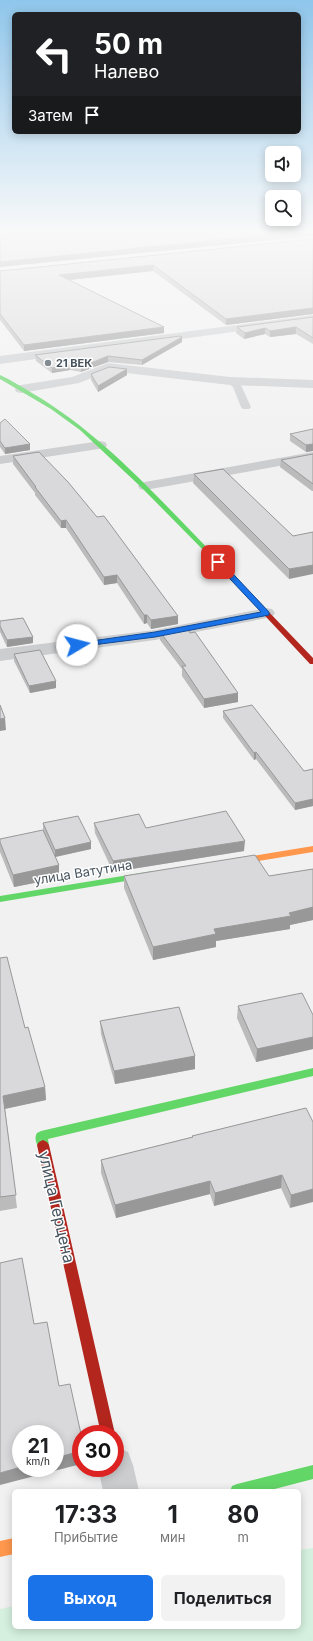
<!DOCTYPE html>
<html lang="ru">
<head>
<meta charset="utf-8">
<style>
  :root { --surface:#fff; --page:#f2f2f2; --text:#202124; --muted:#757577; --accent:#1a73e8 }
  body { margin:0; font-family:Inter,sans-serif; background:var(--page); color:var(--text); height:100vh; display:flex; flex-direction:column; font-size:15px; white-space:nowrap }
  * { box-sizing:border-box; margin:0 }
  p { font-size:13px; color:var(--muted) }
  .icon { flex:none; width:22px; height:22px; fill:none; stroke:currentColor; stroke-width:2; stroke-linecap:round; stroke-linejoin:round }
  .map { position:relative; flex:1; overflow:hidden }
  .details { position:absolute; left:12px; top:1489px; width:289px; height:140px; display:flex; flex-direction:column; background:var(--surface); border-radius:6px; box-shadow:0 2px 10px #0003 }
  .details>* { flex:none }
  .top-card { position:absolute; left:12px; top:12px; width:289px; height:122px; border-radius:6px; box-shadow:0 2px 10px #0003; background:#202124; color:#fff; overflow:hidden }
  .buttons { position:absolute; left:265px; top:146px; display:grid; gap:8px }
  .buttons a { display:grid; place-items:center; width:36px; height:36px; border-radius:6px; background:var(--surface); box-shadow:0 2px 10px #0003; font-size:20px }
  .speed { position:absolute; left:12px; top:1425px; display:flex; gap:8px; font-size:20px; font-weight:700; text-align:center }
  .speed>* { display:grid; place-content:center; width:52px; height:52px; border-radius:50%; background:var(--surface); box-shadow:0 2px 10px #0003; line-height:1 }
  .speed small { font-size:10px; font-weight:400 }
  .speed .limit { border:6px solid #d22; background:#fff; color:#111 }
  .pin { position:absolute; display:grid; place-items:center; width:34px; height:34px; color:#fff; margin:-17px; border-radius:8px; box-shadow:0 2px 6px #0006 }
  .me { position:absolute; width:44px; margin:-22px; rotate:82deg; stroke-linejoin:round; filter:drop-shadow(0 0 3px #0008) }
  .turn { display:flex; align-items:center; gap:14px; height:84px; padding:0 16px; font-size:18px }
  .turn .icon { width:52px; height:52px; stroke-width:2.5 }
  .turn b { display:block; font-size:28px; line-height:34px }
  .then { display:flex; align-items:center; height:38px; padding:0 16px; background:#0003; gap:8px; font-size:15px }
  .eta { display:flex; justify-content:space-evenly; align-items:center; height:68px; text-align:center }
  .eta b { font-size:24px; font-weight:700; line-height:28px }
  .primary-button { display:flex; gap:8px; margin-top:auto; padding:8px 16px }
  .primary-button a { flex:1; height:46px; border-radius:6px; background:var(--accent); color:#fff; font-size:16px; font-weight:700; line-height:46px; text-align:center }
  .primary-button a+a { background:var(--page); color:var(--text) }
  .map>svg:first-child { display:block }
  .green { fill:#d5f0df }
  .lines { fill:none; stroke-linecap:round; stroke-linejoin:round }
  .lane { fill:#cbcdcf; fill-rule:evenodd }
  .street { fill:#cbcdcf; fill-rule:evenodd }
  .fast { fill:#63d668; fill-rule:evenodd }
  .slow { fill:#ff974d; fill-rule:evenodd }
  .jam { fill:#b3261e; fill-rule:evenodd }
  .wall { fill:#bbbbbc }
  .shaded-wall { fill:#989899 }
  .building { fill:#d9d9db; stroke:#989899 }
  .route { fill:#1a73e8; stroke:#114b97 }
  .poi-dot { fill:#838b91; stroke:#fff; stroke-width:1.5 }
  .labels { text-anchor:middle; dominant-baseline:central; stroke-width:3; stroke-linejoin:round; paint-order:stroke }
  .far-poi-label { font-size:11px; font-weight:bold; fill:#47545e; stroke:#fff; text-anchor:start }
  .street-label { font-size:13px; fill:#47545e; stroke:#fff }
  .near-street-label { font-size:16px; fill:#47545e; stroke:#fff }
</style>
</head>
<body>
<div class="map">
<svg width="313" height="1641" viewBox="0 0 313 1641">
  <rect width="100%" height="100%" fill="#f2f1f1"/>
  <path class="green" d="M313 1548V1641H0V1609L14 1606V1627H299V1550Z"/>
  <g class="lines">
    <path class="lane" d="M230 378 240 383 251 407 249 409H243L241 407 233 387 225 381Z"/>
    <path class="street" d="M313 315V321L0 364V356Z
      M108 363 230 377 313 380V388L230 385 109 371 79 383 21 393 16 392 15 389 16 386 21 385 72 377Z
      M100 441 105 442 107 445 105 448 0 464V456Z
      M313 452V460L145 490 140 489 138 486 140 483 145 482Z
      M266 608 272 609 275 613 272 617 155 640 0 661V649L155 630Z
      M115 1447 128 1452 133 1465 139 1491H103L98 1468H115Z"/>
    <path class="fast" d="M0 375C11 380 22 387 32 393 104 435 160 500 218 559V561H214L141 487 80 430 51 409 0 379Z
      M153 871 156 872 158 874 156 876 0 902V896Z
      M313 1068V1076L48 1139 49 1145 47 1148 43 1150 39 1148C36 1143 34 1138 37 1133L41 1131Z
      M313 1465V1479L267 1491H230L232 1486 237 1484Z"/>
    <path class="slow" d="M313 846V852L228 866 223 863 228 860Z
      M14 1538V1554L0 1557V1541Z"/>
    <path class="jam" d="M216 558 218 559 313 658V664H310L214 561 213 560Z
      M43 1140 47 1142 49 1145 115 1434H101L37 1145 39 1142Z"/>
  </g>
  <path class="wall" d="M313 239V314L226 325 153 271 68 280 164 327V333L24 351 0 320V271Z
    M313 317V344L296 334 270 337 265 334 244 339 236 333 237 327Z
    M182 342 142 365 108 362 81 372 70 370 52 373 36 361 35 355Z
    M127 369V375L98 392 91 380V374Z
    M0 423 30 444V450L5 454 0 447Z
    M313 429V451L306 452 290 441V434Z
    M313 454V491H312L280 467 281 460Z
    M13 456 178 624 151 629 147 623 144 624 117 583 104 585 66 528H61L35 495V493L13 464Z
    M194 474 293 536 289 579 193 483Z
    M0 621 33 637V643L7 647 0 632Z
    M160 632 190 633 238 693V702L204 708 182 676V669L160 640Z
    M14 654 56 681V688L30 693 14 661Z
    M223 711 304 771 313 769V806L295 810 256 759 254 760 223 718Z
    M43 823 91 842V849L55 857 43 831Z
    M94 823 146 828 244 851 113 872 95 833Z
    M0 839 59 865V878L14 887 0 852Z
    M313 869V920L290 925V929L216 941V947L153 960 124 888V876H269Z
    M0 958 25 1028 45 1087 46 1100 5 1109 17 1208 0 1211Z
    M238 1006 313 1015V1049L256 1062 237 1018Z
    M100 1021 195 1056V1069L115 1084 101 1034Z
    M306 1108 290 1208 281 1188 214 1206 210 1194 116 1218 101 1173V1160L192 1137V1136Z"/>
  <path class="shaded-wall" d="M286 233H313V236L0 267V262Z
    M153 265V271L59 281V275Z
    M313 308V314L226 325V319Z
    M164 327V333L24 351V345Z
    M296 327V334L270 337V331Z
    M265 328V334L244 339 245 333Z
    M182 337V342L142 365V360Z
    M108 356V362L81 372V367Z
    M70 365V370L52 373V368Z
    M127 369V375L98 392V386Z
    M30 444V450L5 454V448Z
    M313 444V451L306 452V445Z
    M66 520V528H61V521Z
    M313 565V574L289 579V569Z
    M117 575V583L104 585V577Z
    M144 615H147V623L144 624Z
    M178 616V624L151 629V620Z
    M33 637V643L7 647V640Z
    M56 681V688L30 693 29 686Z
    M238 693V702L204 708V699Z
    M5 718 6 730 0 731V719Z
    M256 752V759L254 760V753Z
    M313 799V806L295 810V803Z
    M245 841 244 851 113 872V861Z
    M91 842V849L55 857V850Z
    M59 865V878L14 887 13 875Z
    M313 907V920L290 925V929L216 941V947L153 960V947L214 929Z
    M313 1037V1049L256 1062 257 1049Z
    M195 1056V1069L115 1084 114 1071Z
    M45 1087 46 1100 4 1109 3 1096Z
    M282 1175 281 1188 214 1206 215 1193Z
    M210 1181V1194L116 1218 115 1205Z
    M313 1189V1202L290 1208 291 1195Z
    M81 1451V1464L0 1485V1473L21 1467V1468H55V1458Z"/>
  <path class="building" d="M0 233H286L0 262Z
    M313 239V308L226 319 153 265 59 275 164 327 24 345 0 314V271Z
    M313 317V338L296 327 270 331 265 328 245 333 237 327Z
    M180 336 182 337 142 360 108 356 81 367 70 365 52 368 35 355Z
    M109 367 127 369 98 386 91 374Z
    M5 419 30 444 5 448 0 441V423Z
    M313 429V444L306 445 290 434Z
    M39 452 68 482 97 517 104 516 178 616 151 620 147 615H144L117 575 104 577 66 520 61 521 35 487H36L13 456Z
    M313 454V484L281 460Z
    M223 469 293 536 313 532V565L289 569 194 474Z
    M23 618 33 637 7 640 0 626V621Z
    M186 627 190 633 195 632 238 693 204 699 182 666H186L160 632Z
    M40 650 56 681 29 686 14 654Z
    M0 705 5 718 0 719Z
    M252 705 304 771 313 769V799L295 803 256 752 254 753 223 711Z
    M226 811 245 841 113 861 94 823 139 814 146 828Z
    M78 816 91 842 55 850 43 823Z
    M43 830 59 865 13 875 0 842V839Z
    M255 855 269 876 313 869V907L289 913 291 916 214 929 216 934 153 947 124 876Z
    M7 957 25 1028 28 1027 45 1087 3 1096 16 1195 0 1197V958Z
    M302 993 313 1015V1037L257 1049 238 1006Z
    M179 1007 195 1056 114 1071 100 1021Z
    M306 1108 313 1122V1189L291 1195 282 1175 215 1193 210 1181 115 1205 101 1160 193 1137 192 1136Z
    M22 1258 34 1324 47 1322 59 1386 70 1384 81 1434V1451L55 1458V1434H21V1467L0 1473V1263Z"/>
  <linearGradient id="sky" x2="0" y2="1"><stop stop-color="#8fc6eb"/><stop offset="0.5" stop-color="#f9f9f9"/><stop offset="1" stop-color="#f9f9f9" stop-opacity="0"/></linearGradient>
  <rect width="313" height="463" fill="url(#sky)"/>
  <path class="route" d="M215 560H220L269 612V615L155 637 77 647 74 645 77 643 155 632 261 612 215 563Z"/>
  <circle class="poi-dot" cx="48" cy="363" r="4"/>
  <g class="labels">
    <g class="far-poi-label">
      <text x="56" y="363">21 ВЕК</text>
    </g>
    <g class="street-label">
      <text transform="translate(83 872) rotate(-9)">улица Ватутина</text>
    </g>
    <g class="near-street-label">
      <text transform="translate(57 1207) rotate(77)">улица Герцена</text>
    </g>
  </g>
</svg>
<div class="buttons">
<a><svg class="icon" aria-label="sound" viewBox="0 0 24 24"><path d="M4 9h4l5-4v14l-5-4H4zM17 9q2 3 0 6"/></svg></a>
<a><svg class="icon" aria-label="search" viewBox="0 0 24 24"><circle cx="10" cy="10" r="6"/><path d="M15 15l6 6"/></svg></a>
</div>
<div class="speed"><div>21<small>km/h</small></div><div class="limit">30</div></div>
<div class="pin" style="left:218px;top:562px;background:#d93025"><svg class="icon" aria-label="arrive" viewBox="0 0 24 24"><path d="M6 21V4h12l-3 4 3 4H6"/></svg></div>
<svg class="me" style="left:77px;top:645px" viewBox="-20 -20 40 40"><circle r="19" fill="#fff"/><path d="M0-13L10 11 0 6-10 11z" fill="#1a73e8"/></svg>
<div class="top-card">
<div class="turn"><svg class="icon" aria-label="left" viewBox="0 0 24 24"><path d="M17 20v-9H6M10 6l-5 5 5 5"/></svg><div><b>50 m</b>Налево</div></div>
<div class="then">Затем<svg class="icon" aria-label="arrive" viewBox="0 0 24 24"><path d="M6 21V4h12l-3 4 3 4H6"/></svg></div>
</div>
<section class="details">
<div class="eta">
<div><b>17:33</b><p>Прибытие</p></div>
<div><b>1</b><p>мин</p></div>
<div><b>80</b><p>m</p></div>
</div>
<div class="primary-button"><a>Выход</a><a>Поделиться</a></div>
</section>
</div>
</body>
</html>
